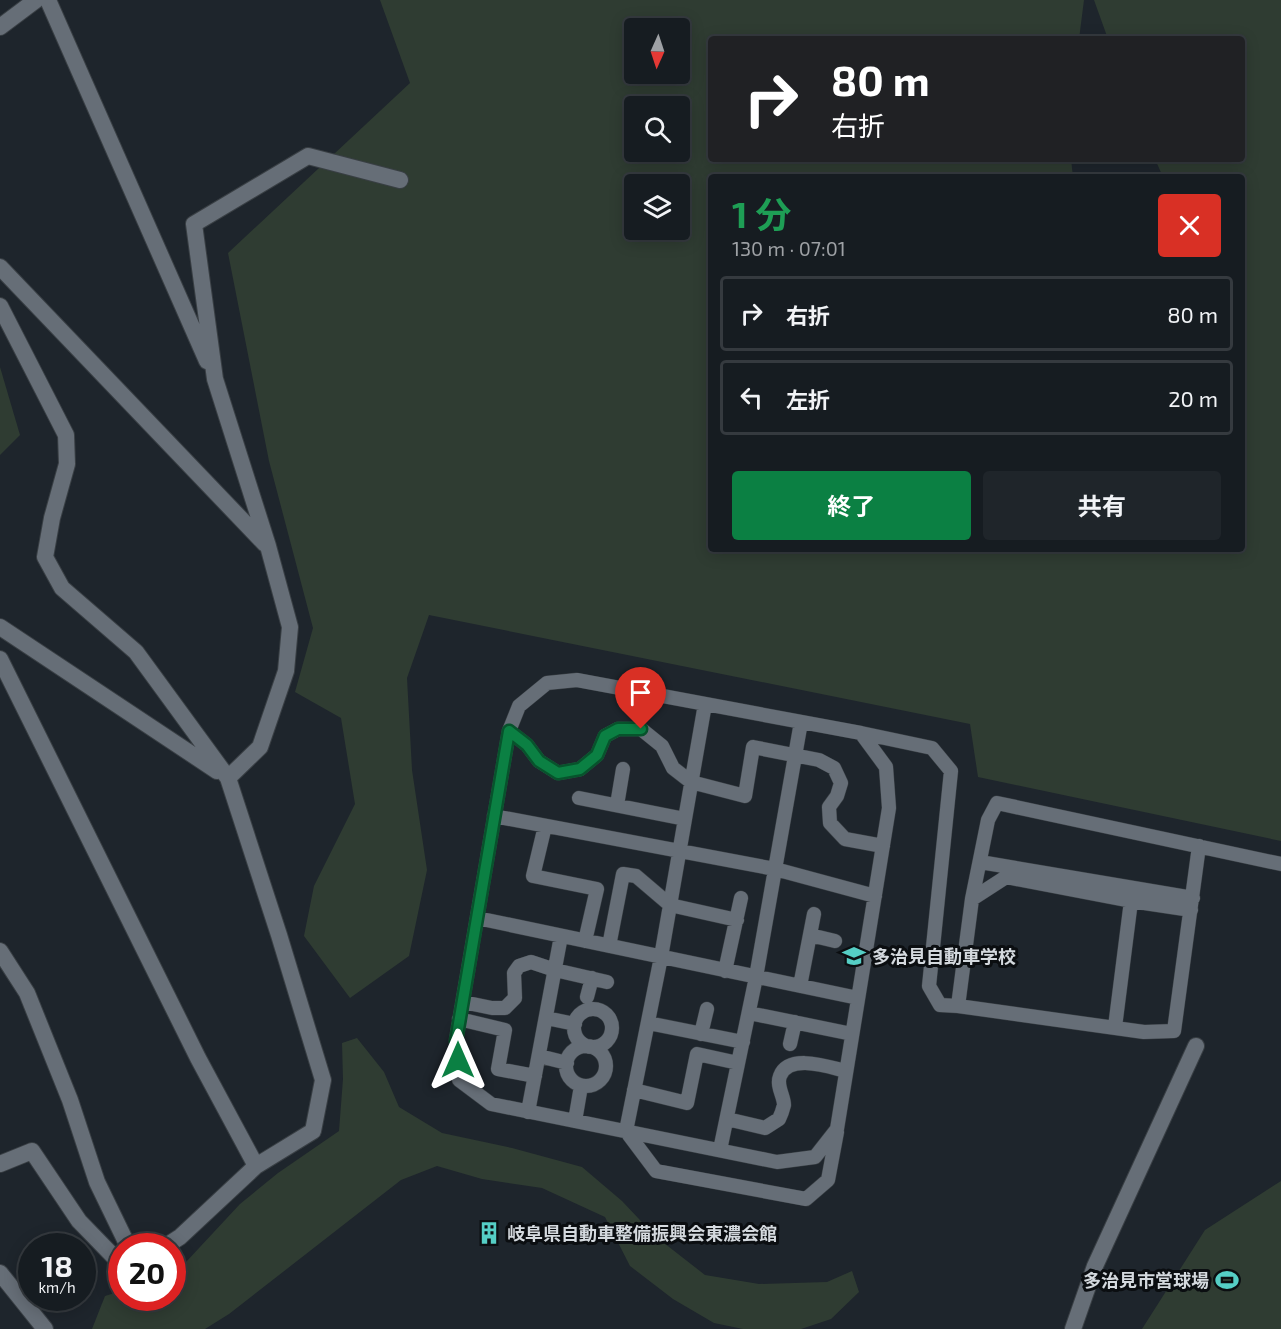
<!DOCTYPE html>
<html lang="ja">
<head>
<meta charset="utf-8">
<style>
  :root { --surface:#161c21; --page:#1f252a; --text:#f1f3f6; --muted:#9ea1a5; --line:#353a3f; --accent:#0b8043 }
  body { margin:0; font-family:"Exo 2","Noto Sans JP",sans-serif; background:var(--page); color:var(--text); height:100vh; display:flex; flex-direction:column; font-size:22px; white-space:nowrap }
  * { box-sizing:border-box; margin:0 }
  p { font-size:20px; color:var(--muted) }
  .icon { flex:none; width:33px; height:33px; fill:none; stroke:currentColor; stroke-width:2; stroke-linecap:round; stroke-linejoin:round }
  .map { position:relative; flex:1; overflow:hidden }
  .drawer { position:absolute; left:708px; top:174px; width:537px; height:378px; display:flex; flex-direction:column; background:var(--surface); border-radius:6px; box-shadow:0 3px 15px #0003,0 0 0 2px var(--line) }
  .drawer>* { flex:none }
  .top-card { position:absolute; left:708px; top:36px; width:537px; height:126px; border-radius:6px; box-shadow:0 3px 15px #0003,0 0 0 2px var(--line); background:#202124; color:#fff; overflow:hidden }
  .needle { width:39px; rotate:183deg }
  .tools { position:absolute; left:624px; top:18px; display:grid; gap:12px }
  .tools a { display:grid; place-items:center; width:66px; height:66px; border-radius:6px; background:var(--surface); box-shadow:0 3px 15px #0003,0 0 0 2px var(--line); font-size:30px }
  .speed { position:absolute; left:18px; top:1233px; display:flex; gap:12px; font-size:30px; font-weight:700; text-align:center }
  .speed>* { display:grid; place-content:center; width:78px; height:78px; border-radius:50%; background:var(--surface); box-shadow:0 3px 15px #0003,0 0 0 2px var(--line); line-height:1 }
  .speed small { font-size:15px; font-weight:400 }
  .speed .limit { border:9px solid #d22; background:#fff; color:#111 }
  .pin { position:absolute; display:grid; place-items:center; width:51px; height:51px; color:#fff; margin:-62px -26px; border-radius:50% 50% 50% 0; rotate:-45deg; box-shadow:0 0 6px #0007 }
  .pin .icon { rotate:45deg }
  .me { position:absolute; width:66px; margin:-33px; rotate:0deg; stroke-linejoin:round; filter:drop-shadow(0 0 4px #0008) }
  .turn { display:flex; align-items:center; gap:21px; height:126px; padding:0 24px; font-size:27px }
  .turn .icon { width:78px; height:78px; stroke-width:2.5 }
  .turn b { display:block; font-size:42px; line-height:51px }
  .round { display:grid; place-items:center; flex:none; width:63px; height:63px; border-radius:6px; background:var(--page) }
  .summary { display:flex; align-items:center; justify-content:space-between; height:102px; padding:0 24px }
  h1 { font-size:36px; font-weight:700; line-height:45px; color:#1e9e55 }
  .primary-button { display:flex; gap:12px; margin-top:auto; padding:12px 24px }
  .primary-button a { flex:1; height:69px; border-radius:6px; background:var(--accent); color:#fff; font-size:24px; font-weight:700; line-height:69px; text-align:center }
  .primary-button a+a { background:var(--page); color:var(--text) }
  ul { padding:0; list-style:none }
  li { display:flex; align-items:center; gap:18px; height:75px; margin:0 12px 9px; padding:0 12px; border:3px solid var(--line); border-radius:6px }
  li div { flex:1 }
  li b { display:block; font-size:22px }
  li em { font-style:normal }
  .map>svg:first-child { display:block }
  .green { fill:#2f3c32; fill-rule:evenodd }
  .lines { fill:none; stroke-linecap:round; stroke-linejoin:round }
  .service-casing { stroke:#393f44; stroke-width:15 }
  .minor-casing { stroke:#393f44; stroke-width:18 }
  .service { stroke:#666e77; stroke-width:14 }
  .minor { stroke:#666e77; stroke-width:16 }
  .route-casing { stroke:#07532c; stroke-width:15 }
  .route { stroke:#0b8043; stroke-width:10 }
  .labels { text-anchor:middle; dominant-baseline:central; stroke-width:6; stroke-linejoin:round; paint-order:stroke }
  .poi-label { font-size:18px; font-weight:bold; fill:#d4d9de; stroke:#0b0e11; text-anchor:start }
</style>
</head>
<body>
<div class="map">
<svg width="1281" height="1329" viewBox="0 0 1281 1329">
  <rect width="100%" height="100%" fill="#1e252c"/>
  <path class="green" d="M380 0H1084L1079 39H711V159H1071L1073 177H711V549H1242V177H1163L1155 159H1242V39H1108L1094 0H1281V841L978 777 970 724 429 615 407 678 412 770 427 870 409 956 350 998 304 936 314 886 355 804 341 718 295 692 313 628 269 461 228 253 410 83ZM634 28H680V74H634ZM634 106H680V152H634ZM634 184H680V230H634Z
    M0 367 20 435 0 455Z
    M357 1038 384 1072 399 1107 442 1133 512 1148 582 1167 622 1201 655 1236 705 1275 759 1284 827 1282 852 1271 859 1292 831 1319 801 1329H743L714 1323 673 1299 630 1266 605 1217 542 1188 482 1179 437 1166 401 1180 229 1314 205 1329H92L105 1296 121 1291 122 1298H172L173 1276 240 1204 278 1173 339 1131 343 1079 342 1043Z
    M1281 1181V1329H1142L1205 1230Z"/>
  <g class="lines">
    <g class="service-casing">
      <path id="service" d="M577 680 861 733 886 767 889 808 837 1129 815 1157 777 1162 491 1104 459 1080 456 1040 509 731 519 706 547 683Z
        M705 704 661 957 626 1131 656 1171 806 1199 828 1180 837 1132
        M509 731 527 745 539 761 558 773 580 769 597 755 605 736 618 729H641L662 746 673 768 691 782 745 796 753 747 819 760 834 768 841 783 837 796 829 807 830 823 845 839 883 846
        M861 733 932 748 951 771 929 986 940 1005 958 1006
        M579 798 685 819
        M617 805 623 769
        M494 816 775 869 875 896
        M545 826 533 876 597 889 585 941
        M1199 846 1174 1031 1144 1032 958 1006 972 899 988 820 997 803 1281 864
        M980 862 1193 898
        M972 899 1006 877 1131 901 1191 910
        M477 918 858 998
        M810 935 835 941
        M609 946 623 874 636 876 670 905 737 920
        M725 971 741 898
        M800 986 814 914
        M587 997 592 978
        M463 1002 492 1008H505L515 998 514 973 519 966 531 962 555 970 607 982
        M574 1028a19 19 0 1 1 38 0a19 19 0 1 1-38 0Z
        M749 1013 852 1034
        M546 1018 575 1024
        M459 1019 505 1030 498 1069 535 1076
        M648 1023 743 1042
        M1115 1027 1131 901
        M701 1034 707 1009
        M790 1044 795 1022
        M566 1066a20 20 0 1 1 40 0a20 20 0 1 1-40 0Z
        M539 1056 567 1063
        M634 1090 687 1103 697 1054 738 1063
        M528 1112 561 936
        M727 1119 765 1128 779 1119C781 1115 783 1109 784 1105 784 1096 776 1086 780 1076 789 1053 829 1067 846 1071
        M575 1121 581 1086
        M720 1150 756 977 801 722"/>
    </g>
    <g class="minor-casing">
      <path id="minor" d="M48 0 207 361
        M0 27 36 0
        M0 267 265 544
        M0 306 66 435 67 464 52 518 45 557 62 588 136 652 228 778 279 935 323 1080 313 1131 256 1166 180 1237 166 1246
        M0 627 217 771
        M0 659 198 1058 256 1166
        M228 778 260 747 286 671 290 627 268 546 215 379 194 224 308 156 400 180
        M0 951 27 993 70 1100 97 1182 128 1246
        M0 1164 32 1151 79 1221 114 1257H122
        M0 1273 45 1329
        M1073 1329 1095 1266 1196 1046"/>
    </g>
    <use href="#service" class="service"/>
    <use href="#minor" class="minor"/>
  </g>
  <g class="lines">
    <g class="route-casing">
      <path id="route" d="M458 1060 456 1041 509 731 527 745 539 761 558 773 580 769 597 755 605 736 618 729H641"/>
    </g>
    <use href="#route" class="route"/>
  </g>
  <defs>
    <g id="school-bare" transform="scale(1.8)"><path d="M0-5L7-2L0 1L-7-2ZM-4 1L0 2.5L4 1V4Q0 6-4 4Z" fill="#55cec5" stroke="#0b0e11" stroke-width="2.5" paint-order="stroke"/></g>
    <g id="building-bare" transform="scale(1.8)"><path d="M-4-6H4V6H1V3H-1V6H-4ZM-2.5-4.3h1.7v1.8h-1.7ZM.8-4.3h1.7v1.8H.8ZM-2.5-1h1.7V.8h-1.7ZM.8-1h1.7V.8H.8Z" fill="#55cec5" stroke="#0b0e11" stroke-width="2.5" paint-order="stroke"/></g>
    <g id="stadium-bare" transform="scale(1.8)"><path d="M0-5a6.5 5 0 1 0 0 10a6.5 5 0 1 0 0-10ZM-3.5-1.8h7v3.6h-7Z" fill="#55cec5" stroke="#0b0e11" stroke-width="2.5" paint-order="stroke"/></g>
  </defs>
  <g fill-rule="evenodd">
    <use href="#school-bare" x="854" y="956"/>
    <use href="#building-bare" x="489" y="1233"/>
    <use href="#stadium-bare" x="1227" y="1280"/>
  </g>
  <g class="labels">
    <g class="poi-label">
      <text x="872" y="956">多治見自動車学校</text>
      <text x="507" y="1233">岐阜県自動車整備振興会東濃会館</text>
      <text x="1209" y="1280" text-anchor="end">多治見市営球場</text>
    </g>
  </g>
</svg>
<div class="tools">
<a><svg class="needle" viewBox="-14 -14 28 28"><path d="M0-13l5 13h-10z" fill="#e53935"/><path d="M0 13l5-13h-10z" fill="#9ea1a5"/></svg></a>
<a><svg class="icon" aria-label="search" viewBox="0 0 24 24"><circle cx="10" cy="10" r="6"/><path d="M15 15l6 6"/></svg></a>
<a><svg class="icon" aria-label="layers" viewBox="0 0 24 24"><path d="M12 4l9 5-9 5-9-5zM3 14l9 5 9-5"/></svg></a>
</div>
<div class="speed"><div>18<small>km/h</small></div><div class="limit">20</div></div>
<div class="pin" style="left:641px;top:729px;background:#d93025"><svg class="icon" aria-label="arrive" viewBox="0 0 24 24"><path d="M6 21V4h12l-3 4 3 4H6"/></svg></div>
<svg class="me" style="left:458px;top:1060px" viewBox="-20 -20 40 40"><path d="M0-17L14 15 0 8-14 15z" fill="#0b8043" stroke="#fff" stroke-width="4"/></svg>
<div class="top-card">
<div class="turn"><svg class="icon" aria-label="right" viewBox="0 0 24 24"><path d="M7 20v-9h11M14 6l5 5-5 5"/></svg><div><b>80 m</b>右折</div></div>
</div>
<section class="drawer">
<div class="summary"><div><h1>1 分</h1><p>130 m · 07:01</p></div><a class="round" style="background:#d93025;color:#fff"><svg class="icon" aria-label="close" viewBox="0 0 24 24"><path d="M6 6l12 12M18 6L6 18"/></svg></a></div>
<ul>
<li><svg class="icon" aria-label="right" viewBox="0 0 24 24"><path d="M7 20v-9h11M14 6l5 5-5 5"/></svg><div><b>右折</b></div><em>80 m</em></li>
<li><svg class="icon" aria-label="left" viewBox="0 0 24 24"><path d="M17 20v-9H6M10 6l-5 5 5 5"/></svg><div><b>左折</b></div><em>20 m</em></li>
</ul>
<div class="primary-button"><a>終了</a><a>共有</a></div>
</section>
</div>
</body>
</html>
